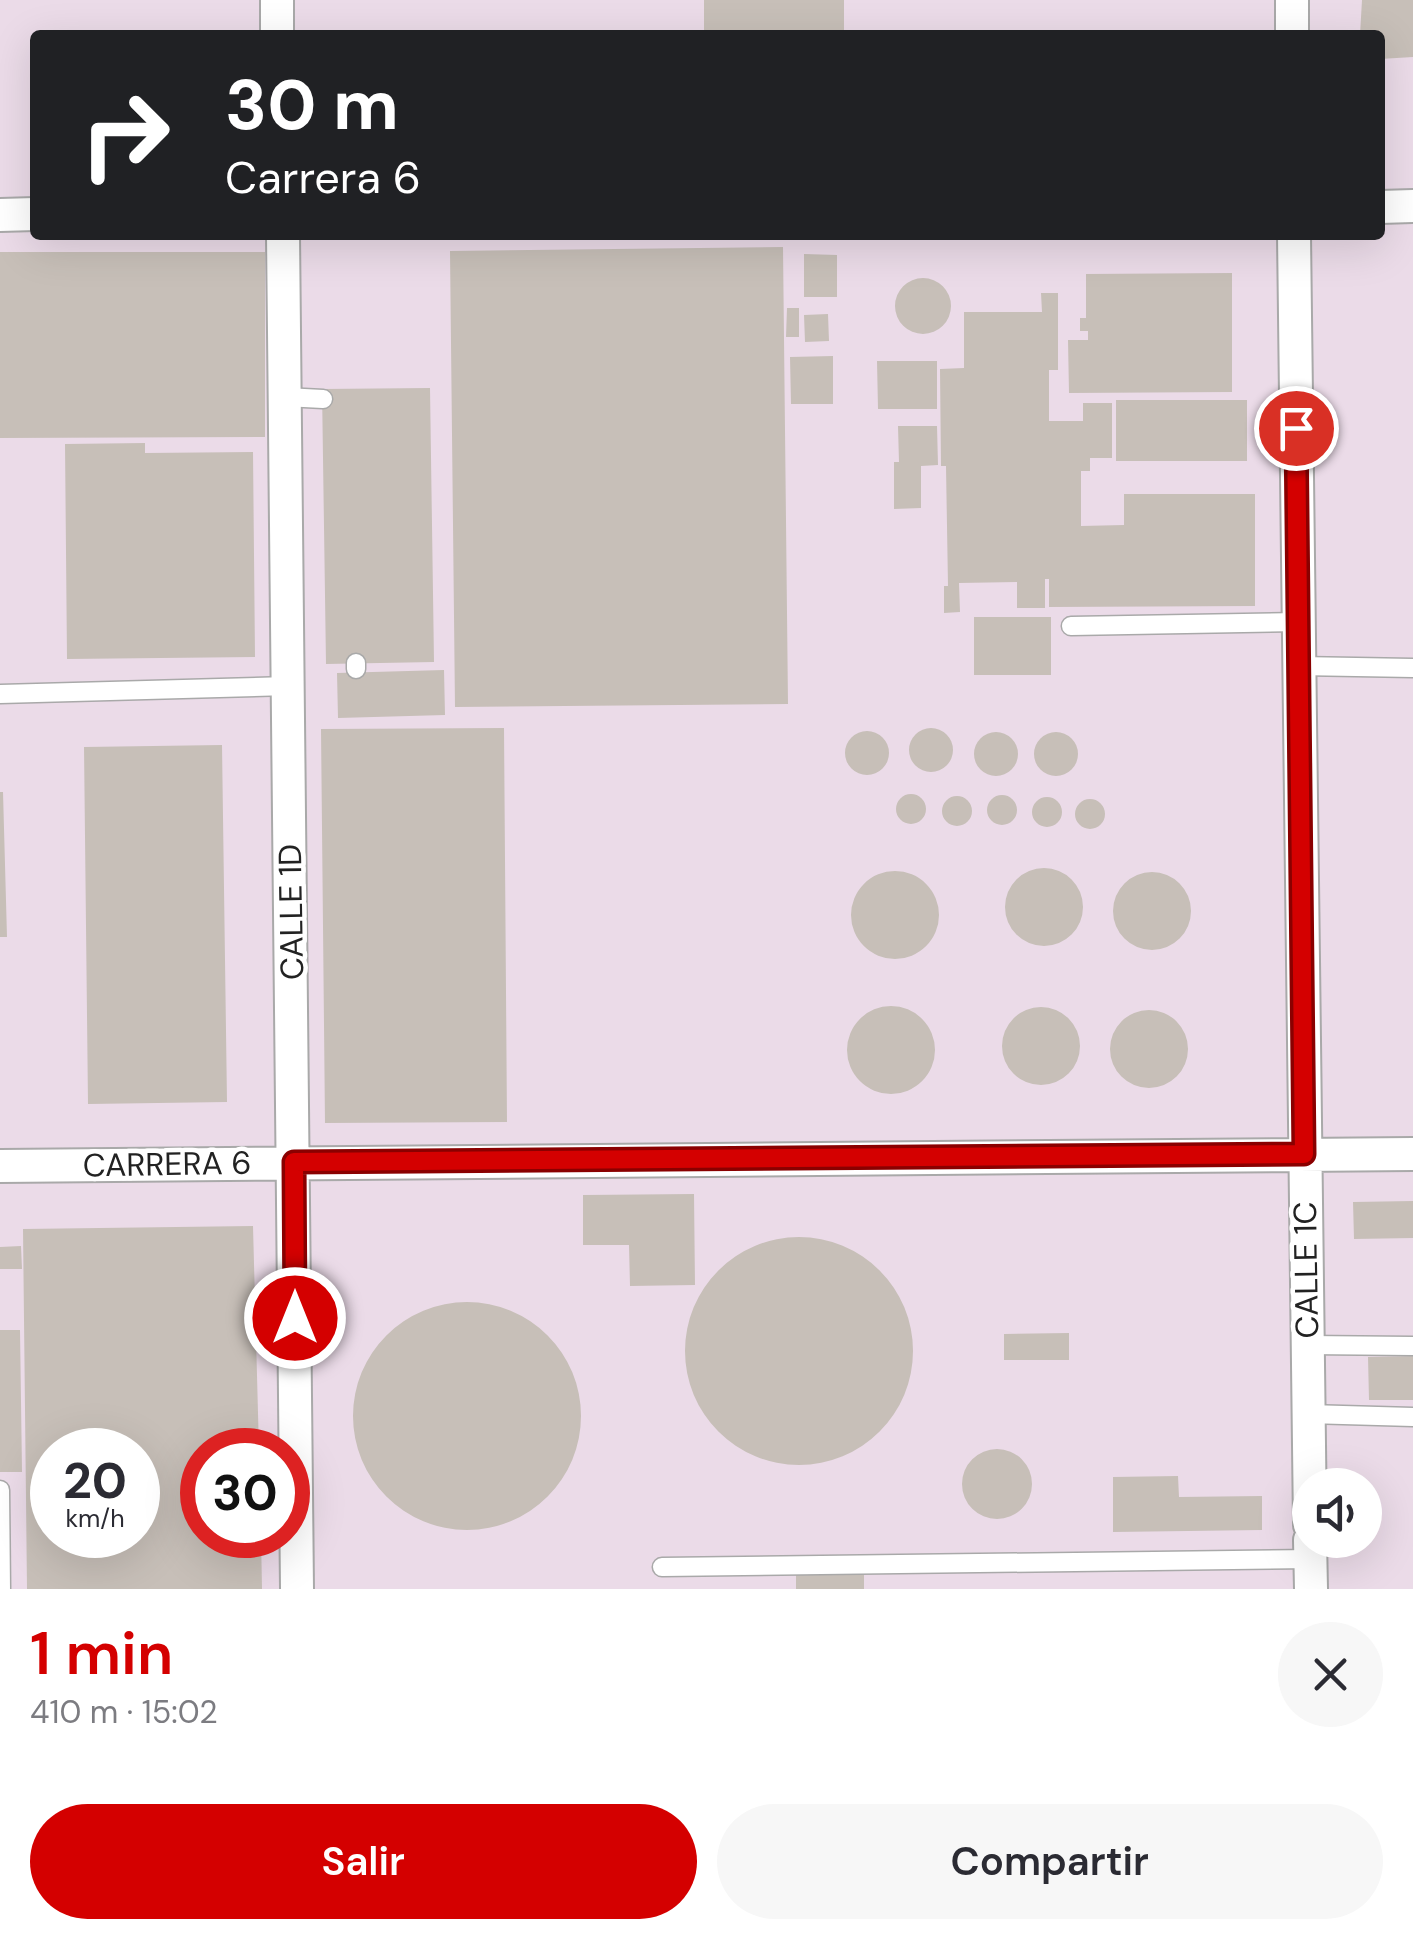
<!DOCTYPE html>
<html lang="es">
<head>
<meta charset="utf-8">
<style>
  :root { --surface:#fff; --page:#f7f7f7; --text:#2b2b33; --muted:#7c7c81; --accent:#d40000 }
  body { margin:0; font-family:"DM Sans",sans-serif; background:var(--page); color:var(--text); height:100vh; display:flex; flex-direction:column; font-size:38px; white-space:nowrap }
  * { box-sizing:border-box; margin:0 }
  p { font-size:32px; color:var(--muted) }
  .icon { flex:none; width:55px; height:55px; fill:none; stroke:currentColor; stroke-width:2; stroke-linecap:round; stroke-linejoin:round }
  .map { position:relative; height:1589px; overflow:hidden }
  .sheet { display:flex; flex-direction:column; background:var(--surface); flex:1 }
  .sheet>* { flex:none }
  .banner { position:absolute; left:30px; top:30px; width:1355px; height:210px; border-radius:10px; box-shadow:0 10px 40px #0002; background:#202124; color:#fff; overflow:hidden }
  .controls { position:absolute; left:1292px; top:1468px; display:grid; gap:20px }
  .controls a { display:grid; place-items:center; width:90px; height:90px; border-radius:50%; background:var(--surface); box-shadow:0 10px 40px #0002; font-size:50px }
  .speed { position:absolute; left:30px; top:1428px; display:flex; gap:20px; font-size:50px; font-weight:700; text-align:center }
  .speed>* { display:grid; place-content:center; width:130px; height:130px; border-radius:50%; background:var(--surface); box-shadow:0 10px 40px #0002; line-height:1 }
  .speed small { font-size:25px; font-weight:400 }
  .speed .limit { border:15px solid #d22; background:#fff; color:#111 }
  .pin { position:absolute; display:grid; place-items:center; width:85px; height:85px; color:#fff; margin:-42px; border:5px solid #fff; border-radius:50%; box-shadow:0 2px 10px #0007 }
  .me { position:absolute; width:110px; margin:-55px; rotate:0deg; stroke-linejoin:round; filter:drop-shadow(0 0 8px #0008) }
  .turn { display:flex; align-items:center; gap:35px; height:210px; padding:0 30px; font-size:45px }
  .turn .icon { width:130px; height:130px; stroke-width:2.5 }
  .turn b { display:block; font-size:70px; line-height:85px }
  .round { display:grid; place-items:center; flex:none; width:105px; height:105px; border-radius:52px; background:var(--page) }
  .headline { display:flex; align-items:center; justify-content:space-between; height:170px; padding:0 30px }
  h1 { font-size:60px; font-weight:600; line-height:75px; color:var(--accent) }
  .cta { display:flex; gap:20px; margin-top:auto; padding:20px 30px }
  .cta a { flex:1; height:115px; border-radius:60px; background:var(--accent); color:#fff; font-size:40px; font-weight:600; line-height:115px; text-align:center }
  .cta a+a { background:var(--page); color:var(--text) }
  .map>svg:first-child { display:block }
  .industrial { fill:#ebdbe8; fill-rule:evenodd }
  .building { fill:#c7bfb8; fill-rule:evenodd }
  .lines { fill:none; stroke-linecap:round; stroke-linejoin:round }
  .service-casing { stroke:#a9a9a9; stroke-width:21 }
  .minor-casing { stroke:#a9a9a9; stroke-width:36 }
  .service { stroke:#fff; stroke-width:18 }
  .minor { stroke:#fff; stroke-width:32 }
  .route-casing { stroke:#8a0000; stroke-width:25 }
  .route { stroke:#d40000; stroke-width:18 }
  .labels { text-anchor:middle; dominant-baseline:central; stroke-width:9; stroke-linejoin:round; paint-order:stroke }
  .street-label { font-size:32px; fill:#222; stroke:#fff }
</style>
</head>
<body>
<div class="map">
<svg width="1413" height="1589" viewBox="0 0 1413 1589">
  <rect width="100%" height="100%" fill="#f2efe9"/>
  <path class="industrial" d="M0 0H1413V1589H0ZM35 35H1380V235H35ZM52 1450H138V1535H52ZM202 1450H288V1535H202ZM1310 1485H1365V1540H1310Z"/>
  <path class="building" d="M704 0H844V35H704Z
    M1362 0H1413V57L1380 59V35H1360Z
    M783 247 788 704 455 707 450 251Z
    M0 252H265V437L0 438Z
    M804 254 837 255V297H804Z
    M1232 273V392L1069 393 1068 340H1088V331H1080V318H1086V274Z
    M895 306a28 28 0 1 1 56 0a28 28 0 1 1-56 0Z
    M1041 293H1058V370H1049V421H1083V403H1112V458H1090V471H1081V526L1124 525V494H1255V606L1049 607V579H1045V608H1017V582L959 583 960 612 944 613V586H948L946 466H941L940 369 964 368V312H1042Z
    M787 308H799V337H786Z
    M828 314 829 341 805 342 804 315Z
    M833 356V404H791L790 357Z
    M877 361H937V409H878Z
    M430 388 434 662 326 664 322 389Z
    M1116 400H1247V461H1116Z
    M898 426H937L938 465 921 466V508L894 509V462H899Z
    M145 443V453L253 452 255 657 67 659 65 444Z
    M974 617H1051V675H974Z
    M444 670 445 715 338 718 337 673Z
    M504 728 507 1122 325 1123 321 729Z
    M909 750a22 22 0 1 1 44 0a22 22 0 1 1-44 0Z
    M845 753a22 22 0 1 1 44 0a22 22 0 1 1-44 0Z
    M974 754a22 22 0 1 1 44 0a22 22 0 1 1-44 0Z
    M1034 754a22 22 0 1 1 44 0a22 22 0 1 1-44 0Z
    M222 745 227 1102 88 1104 84 747Z
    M0 792H3L7 937H0Z
    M896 809a15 15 0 1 1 30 0a15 15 0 1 1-30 0Z
    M987 810a15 15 0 1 1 30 0a15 15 0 1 1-30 0Z
    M942 811a15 15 0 1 1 30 0a15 15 0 1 1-30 0Z
    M1032 812a15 15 0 1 1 30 0a15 15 0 1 1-30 0Z
    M1075 814a15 15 0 1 1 30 0a15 15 0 1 1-30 0Z
    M1005 907a39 39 0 1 1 78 0a39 39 0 1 1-78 0Z
    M851 915a44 44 0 1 1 88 0a44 44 0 1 1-88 0Z
    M1113 911a39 39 0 1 1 78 0a39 39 0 1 1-78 0Z
    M847 1050a44 44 0 1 1 88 0a44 44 0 1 1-88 0Z
    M1002 1046a39 39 0 1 1 78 0a39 39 0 1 1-78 0Z
    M1110 1049a39 39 0 1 1 78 0a39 39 0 1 1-78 0Z
    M694 1194 695 1285 630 1286 629 1245H583V1195Z
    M1413 1201V1238L1354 1239 1353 1202Z
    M253 1226 259 1450H202V1535H261L262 1589H27L23 1229ZM52 1450H138V1535H52Z
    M685 1351a114 114 0 1 1 228 0a114 114 0 1 1-228 0Z
    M21 1246 22 1269H0V1247Z
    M353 1416a114 114 0 1 1 228 0a114 114 0 1 1-228 0Z
    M0 1330H20L22 1472H0Z
    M1069 1333V1360H1004V1334Z
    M1413 1356V1400H1369L1368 1357Z
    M962 1484a35 35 0 1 1 70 0a35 35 0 1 1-70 0Z
    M1178 1476 1179 1497 1262 1496V1530L1113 1532V1477Z
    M796 1570H864V1589H796Z"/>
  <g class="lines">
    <g class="service-casing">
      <path id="service" d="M285 397 323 399
        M1071 626 1298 622
        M356 663V669
        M1299 666 1413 668
        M0 694 288 686
        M1307 1345 1413 1346
        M1308 1414 1413 1417
        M0 1490 1 1589
        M662 1567 1311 1559"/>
    </g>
    <g class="minor-casing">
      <path id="minor" d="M277 0V35
        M1292 0V35
        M1380 207 1413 206
        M0 215 35 214
        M283 235 297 1589
        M1294 235 1310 1525
        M0 1166 1413 1154
        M1310 1540 1311 1589"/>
    </g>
    <use href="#service" class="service"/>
    <use href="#minor" class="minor"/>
  </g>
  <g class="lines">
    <g class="route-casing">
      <path id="route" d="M295 1318 294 1162 1304 1154 1296 428"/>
    </g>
    <use href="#route" class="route"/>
  </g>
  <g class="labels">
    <g class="street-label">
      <text transform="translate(291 912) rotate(-91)">CALLE 1D</text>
      <text transform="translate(167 1164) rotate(-1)">CARRERA 6</text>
      <text transform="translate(1306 1270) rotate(-91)">CALLE 1C</text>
    </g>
  </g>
</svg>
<div class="controls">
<a><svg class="icon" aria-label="sound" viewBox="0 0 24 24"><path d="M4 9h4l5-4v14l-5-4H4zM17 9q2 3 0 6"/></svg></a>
</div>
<div class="speed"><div>20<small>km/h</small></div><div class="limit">30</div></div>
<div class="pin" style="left:1296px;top:428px;background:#d93025"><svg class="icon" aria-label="arrive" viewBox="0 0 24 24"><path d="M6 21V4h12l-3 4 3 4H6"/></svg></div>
<svg class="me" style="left:295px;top:1318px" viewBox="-20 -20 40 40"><circle r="17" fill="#d40000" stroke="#fff" stroke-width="3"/><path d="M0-11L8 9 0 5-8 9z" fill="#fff"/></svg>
<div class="banner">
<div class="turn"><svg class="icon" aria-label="right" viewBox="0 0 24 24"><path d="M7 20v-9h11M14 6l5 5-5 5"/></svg><div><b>30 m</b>Carrera 6</div></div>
</div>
</div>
<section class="sheet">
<div class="headline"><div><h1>1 min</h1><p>410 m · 15:02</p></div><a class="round"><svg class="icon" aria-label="close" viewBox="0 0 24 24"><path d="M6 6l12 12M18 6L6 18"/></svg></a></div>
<div class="cta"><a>Salir</a><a>Compartir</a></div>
</section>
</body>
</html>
